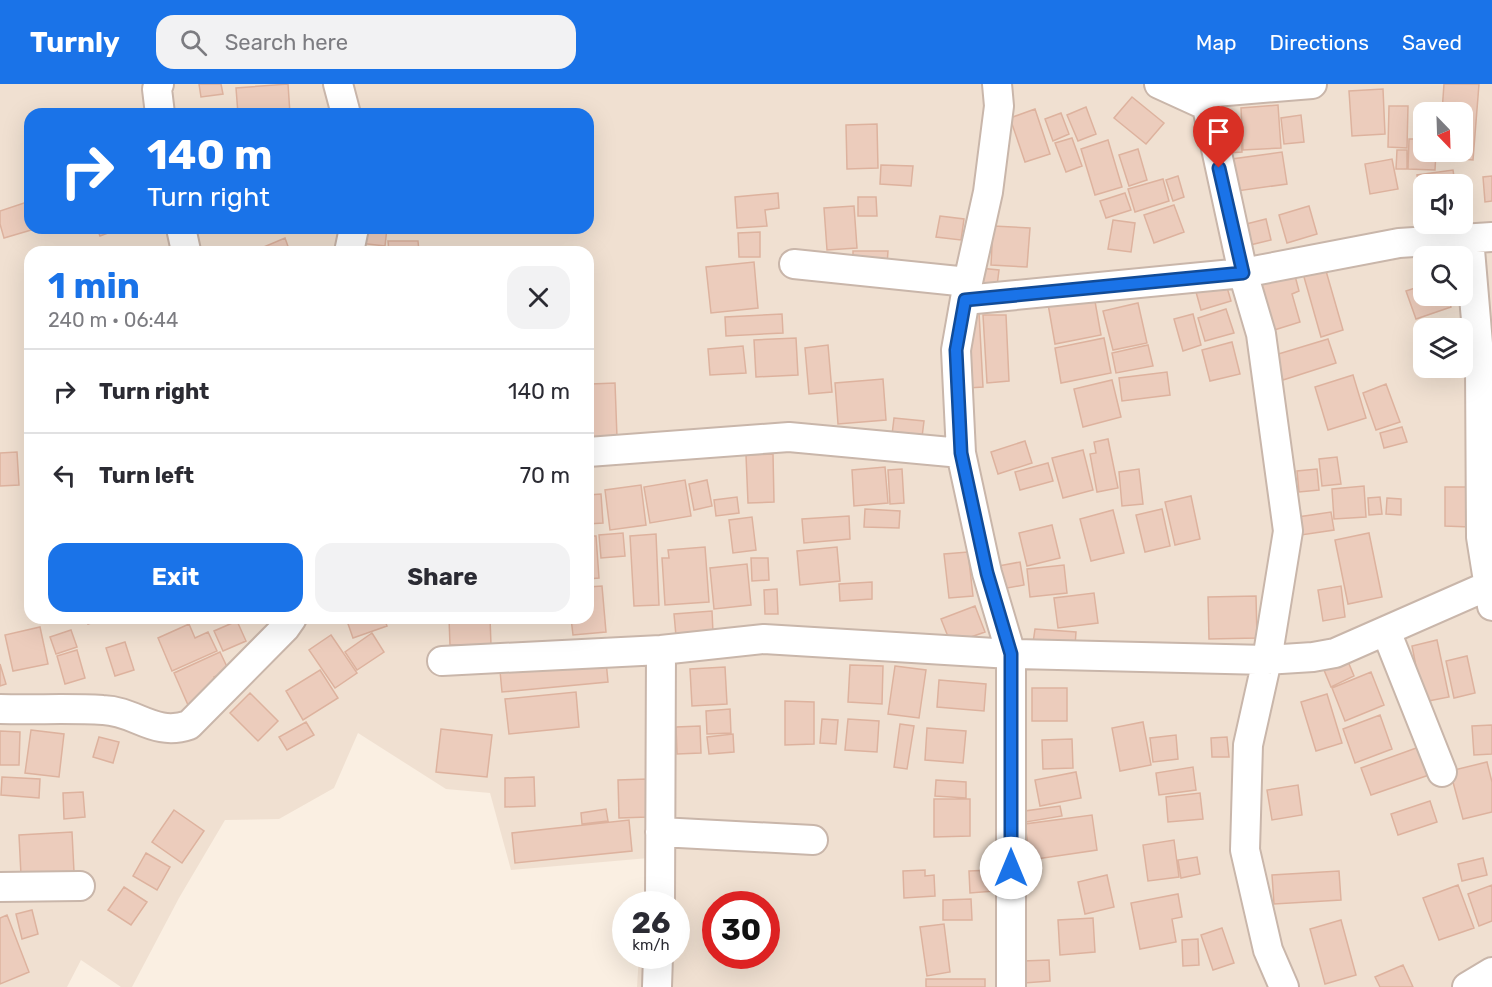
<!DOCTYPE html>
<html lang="en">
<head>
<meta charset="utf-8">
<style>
  :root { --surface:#fff; --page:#f2f2f3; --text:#2b2b33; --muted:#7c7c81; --line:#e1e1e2; --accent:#1a73e8 }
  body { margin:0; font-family:Rubik,sans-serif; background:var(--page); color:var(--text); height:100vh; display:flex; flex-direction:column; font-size:22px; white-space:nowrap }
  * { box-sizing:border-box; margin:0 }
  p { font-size:20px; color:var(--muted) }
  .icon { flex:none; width:33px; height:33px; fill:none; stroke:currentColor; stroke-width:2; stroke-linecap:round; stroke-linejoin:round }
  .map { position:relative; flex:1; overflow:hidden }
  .side { position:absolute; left:24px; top:162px; width:570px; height:378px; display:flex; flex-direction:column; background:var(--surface); border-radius:18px; box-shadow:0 6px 24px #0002 }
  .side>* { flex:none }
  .top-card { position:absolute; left:24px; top:24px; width:570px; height:126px; border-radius:18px; box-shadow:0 6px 24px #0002; background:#1a73e8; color:#fff; overflow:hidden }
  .needle { width:39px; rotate:157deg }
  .fabs { position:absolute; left:1413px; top:18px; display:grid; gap:12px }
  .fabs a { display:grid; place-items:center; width:60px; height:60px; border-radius:12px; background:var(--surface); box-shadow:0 6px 24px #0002; font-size:30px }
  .speed { position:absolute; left:612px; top:807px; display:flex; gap:12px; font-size:30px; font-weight:700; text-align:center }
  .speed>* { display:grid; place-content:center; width:78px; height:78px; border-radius:50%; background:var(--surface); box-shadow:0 6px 24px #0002; line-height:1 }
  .speed small { font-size:15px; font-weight:400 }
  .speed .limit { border:9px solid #d22; background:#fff; color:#111 }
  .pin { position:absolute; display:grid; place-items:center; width:51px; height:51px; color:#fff; margin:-62px -26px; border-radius:50% 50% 50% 0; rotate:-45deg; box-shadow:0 0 6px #0007 }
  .pin .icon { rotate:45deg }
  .me { position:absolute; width:66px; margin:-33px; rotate:0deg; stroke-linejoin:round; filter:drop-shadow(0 0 4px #0008) }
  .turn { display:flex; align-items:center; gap:21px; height:126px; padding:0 24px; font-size:27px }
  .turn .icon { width:78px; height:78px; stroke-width:2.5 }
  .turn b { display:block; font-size:42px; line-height:51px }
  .round { display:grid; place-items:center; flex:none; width:63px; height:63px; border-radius:18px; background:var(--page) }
  .summary { display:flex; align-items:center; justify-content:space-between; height:102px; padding:0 24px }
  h1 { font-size:36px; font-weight:700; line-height:45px; color:var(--accent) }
  .cta { display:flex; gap:12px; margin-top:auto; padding:12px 24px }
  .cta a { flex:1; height:69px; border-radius:18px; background:var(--accent); color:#fff; font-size:24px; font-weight:700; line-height:69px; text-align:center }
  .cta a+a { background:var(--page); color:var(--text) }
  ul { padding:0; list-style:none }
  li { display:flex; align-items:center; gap:18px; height:84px; padding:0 24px; border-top:2px solid var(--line) }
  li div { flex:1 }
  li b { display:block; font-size:22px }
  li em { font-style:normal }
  header { display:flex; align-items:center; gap:36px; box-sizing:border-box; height:84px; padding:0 30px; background:var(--accent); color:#fff }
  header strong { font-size:28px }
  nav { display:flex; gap:33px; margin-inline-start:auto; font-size:21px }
  .search { width:420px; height:54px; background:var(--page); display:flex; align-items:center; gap:15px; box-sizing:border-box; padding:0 21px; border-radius:18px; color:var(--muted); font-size:22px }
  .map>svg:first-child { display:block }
  .residential { fill:#f0e0d1; fill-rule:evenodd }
  .building { fill:#ecccbc; stroke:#ddb29e; stroke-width:1.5 }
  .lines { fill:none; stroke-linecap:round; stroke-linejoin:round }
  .minor-casing { stroke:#c9b6aa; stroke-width:32 }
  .minor { stroke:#fff; stroke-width:28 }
  .route-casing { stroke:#114b97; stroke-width:15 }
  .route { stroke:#1a73e8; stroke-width:10 }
</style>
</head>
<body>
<header>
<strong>Turnly</strong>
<div class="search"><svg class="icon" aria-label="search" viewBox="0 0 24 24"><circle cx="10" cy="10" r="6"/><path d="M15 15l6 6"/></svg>Search here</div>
<nav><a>Map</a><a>Directions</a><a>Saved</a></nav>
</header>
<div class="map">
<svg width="1492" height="903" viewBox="0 0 1492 903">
  <rect width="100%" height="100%" fill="#faefe2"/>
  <path class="residential" d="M0 0H1492V903H637L639 872H676V820H644L649 774 511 786 490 709 446 705 358 649 334 704 279 735 225 736 179 814 132 903H121L81 876 67 903H0ZM1424 28H1462V68H1424ZM30 30H588V144H30ZM1424 100H1462V140H1424ZM30 168H588V534H30ZM1424 172H1462V212H1424ZM1424 244H1462V284H1424ZM716 820H766V872H716Z"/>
  <path class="building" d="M199 0H221L223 10 201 13Z
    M288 0 290 30H238L236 4Z
    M1444 0H1479L1473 76 1438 73 1439 68H1462V28H1442Z
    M1383 5 1385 50 1352 52 1349 7Z
    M1132 13 1164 39 1146 60 1114 34Z
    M1278 21 1281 64 1243 66 1241 24Z
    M1389 22H1408L1407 64 1388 63Z
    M1086 23 1096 50 1078 57 1067 31Z
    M1035 25 1050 70 1025 78 1010 34Z
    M133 26 134 30H116Z
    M1061 29 1069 50 1053 57 1045 35Z
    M1301 31 1304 58 1284 60 1281 34Z
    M877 40 878 84 847 85 846 41Z
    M1240 43 1242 68 1228 69 1226 45Z
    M1072 54 1082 82 1066 88 1055 59Z
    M1409 55H1424V68H1436L1435 86 1408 85Z
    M1108 56 1122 103 1095 111 1081 65Z
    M1138 65 1147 96 1129 102 1119 71Z
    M1397 66H1407V85H1396Z
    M1282 68 1287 100 1237 107 1232 75Z
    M1392 75 1398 105 1370 110 1365 80Z
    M881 81 913 82 911 102 880 100Z
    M1453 86 1455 100H1424L1422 125 1417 91Z
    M1178 92 1184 113 1173 117 1166 96Z
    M1492 92V117L1485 118 1483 93Z
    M1163 95 1169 117 1135 128 1128 105Z
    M778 109 779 124 765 126 767 142 737 144 735 113Z
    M1125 109 1131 126 1106 134 1100 117Z
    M858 113H876L877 132H858Z
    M30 117V144H38L4 154 0 140V127Z
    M1174 121 1184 148 1154 159 1144 131Z
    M854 122 857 164 827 166 824 124Z
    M1309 122 1317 150 1287 159 1279 131Z
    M940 132 964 135 961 156 936 153Z
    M1266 135 1271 156 1250 161 1246 140Z
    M1113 136 1135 139 1131 168 1108 165Z
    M993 142 1030 144 1027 183 991 181Z
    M97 144H121L100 152Z
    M361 144H387L385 162 359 159Z
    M760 148V173H739L738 149Z
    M285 154 290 168H252Z
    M388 157H418L419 168H389Z
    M853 167H888L887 181H853Z
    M754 178 758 224 711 229 706 183Z
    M1324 180 1343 246 1321 253 1302 186Z
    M979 184 999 186 997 202 978 200Z
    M1294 188 1299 207 1292 210 1300 238 1271 247 1256 199Z
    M1226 200 1231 217 1201 226 1196 208Z
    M1424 201V212H1447L1451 223 1416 235 1406 207Z
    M1094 212 1101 251 1055 260 1048 220Z
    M1138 219 1147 259 1113 266 1103 227Z
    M1226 225 1234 249 1205 257 1198 234Z
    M964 228H979L983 303 968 304Z
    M782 230 783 249 726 252 725 233Z
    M1193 230 1201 261 1183 267 1174 235Z
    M983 231H1006L1009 297 987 299Z
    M796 254 798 291 756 293 754 256Z
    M1104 254 1111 289 1061 299 1055 264Z
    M1328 255 1336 279 1283 296 1275 271Z
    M1232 258 1240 290 1210 297 1202 266Z
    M828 261 832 308 809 310 805 264Z
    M1148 261 1153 282 1116 289 1112 269Z
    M743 262 746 289 710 291 708 265Z
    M1167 288 1170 311 1122 317 1119 294Z
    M1353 291 1366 334 1328 346 1315 303Z
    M883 295 886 336 838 340 835 299Z
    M1112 296 1121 333 1083 343 1074 305Z
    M615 299 617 353 593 354 591 300Z
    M1386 300 1400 338 1376 346 1363 309Z
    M894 334 924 337 922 353 892 351Z
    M1402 343 1407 358 1384 364 1380 349Z
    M28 353H30V393H29Z
    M1108 355 1118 404 1097 408 1090 370 1096 369 1094 358Z
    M1025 357 1032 379 998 390 991 368Z
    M1083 366 1093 406 1063 414 1052 374Z
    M17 368 19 401 0 402V369Z
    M773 370 774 418 748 419 746 371Z
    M1337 373 1341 400 1322 402 1319 375Z
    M1048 379 1053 397 1020 406 1015 388Z
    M885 383 888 419 854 422 852 386Z
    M902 385 904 419 890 420 888 386Z
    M1139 385 1143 420 1122 422 1119 388Z
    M1317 385 1319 406 1299 408 1297 387Z
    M685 396 691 432 650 439 644 403Z
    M707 396 712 422 694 426 689 400Z
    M641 401 646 441 610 446 605 406Z
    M1364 402 1366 433 1334 435 1332 405Z
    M1445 403H1470V443L1445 442Z
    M601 410 603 439 588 440V411Z
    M1191 412 1200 455 1175 461 1165 418Z
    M737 413 739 429 716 432 714 416Z
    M1380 413 1382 430 1369 431 1368 414Z
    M1387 414 1401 415V431L1386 430Z
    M865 425 900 427 899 444 864 443Z
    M1162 425 1170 462 1145 468 1136 431Z
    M1113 426 1124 469 1091 477 1080 435Z
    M1331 428 1334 446 1301 451 1298 433Z
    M849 432 850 455 804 459 802 435Z
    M752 433 756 466 733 469 729 436Z
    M1052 441 1060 474 1027 482 1019 449Z
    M623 449 625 472 601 474 599 451Z
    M1369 449 1382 513 1348 520 1335 456Z
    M656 450 659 521 634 522 630 452Z
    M588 452H596L599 494 588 495Z
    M705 463 709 518 665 521 662 474H669L668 466Z
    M837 463 840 497 800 501 797 467Z
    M968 468 973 512 949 514 944 470Z
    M751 474H768L769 496 752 497Z
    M1020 478 1024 501 1002 505 998 482Z
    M747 480 751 521 714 525 710 484Z
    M1064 481 1067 509 1030 513 1027 485Z
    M872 498V515L840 517 839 500Z
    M602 502 606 548 573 551 571 534H588V503Z
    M1341 502 1345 533 1323 537 1318 506Z
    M777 505 778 530H765L764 506Z
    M1094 509 1098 539 1058 544 1054 514Z
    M1256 512 1257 554 1209 555 1208 513Z
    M975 522 985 548 951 560 941 535Z
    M712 527 713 549 676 552 674 530Z
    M86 534H106L88 540Z
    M356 534H384L387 542 353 554 347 537Z
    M449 534H490L491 561H450Z
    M237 537 246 557 223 567 214 547Z
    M189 540 195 554 208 548 217 567 172 587 158 554Z
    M40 543 48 580 13 587 5 551Z
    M1035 545 1076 548 1075 562 1033 559Z
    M71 546 77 563 56 570 50 553Z
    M372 549 384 568 357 586 345 568Z
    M331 551 357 589 335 604 309 566Z
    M1437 556 1449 613 1423 618 1412 562Z
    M125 558 134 586 115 592 106 564Z
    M77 566 85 594 65 600 57 572Z
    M220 568 229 587 214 593 220 606 188 621 174 589Z
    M1467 572 1475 609 1454 614 1446 577Z
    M1347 575 1354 592 1331 603 1324 586Z
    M606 577 608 598 502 608 500 587Z
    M0 580 6 600 0 602Z
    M850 581 883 582 882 620 848 618Z
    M895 582 926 586 919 634 888 630Z
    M725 583 727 620 692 622 690 585Z
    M320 586 338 614 303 636 286 607Z
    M1371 588 1384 621 1345 637 1332 604Z
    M939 596 986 600 984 627 937 623Z
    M1032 604H1067V637H1032Z
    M576 608 579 643 509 650 505 615Z
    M250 609 278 637 258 657 230 629Z
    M1327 610 1342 659 1316 667 1301 618Z
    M785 617 814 618V660L785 661Z
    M730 625 731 649 707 650 706 627Z
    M1380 631 1392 665 1355 679 1343 645Z
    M822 635 838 636 836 660 820 659Z
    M848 635 879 637 877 668 845 666Z
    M306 638 314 651 287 666 279 653Z
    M1143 638 1151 681 1120 687 1112 644Z
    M900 640 914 642 907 685 894 683Z
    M1492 641V670L1474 671 1472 642Z
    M700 642 701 669 677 670 676 643Z
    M927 644 966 647 963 679 925 676Z
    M441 645 492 651 487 693 436 688Z
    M31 646 64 650 59 693 25 689Z
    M0 647 20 648 19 681H0Z
    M733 650 734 668 709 670 707 653Z
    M1176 651 1178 675 1153 678 1150 654Z
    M99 653 119 658 113 679 93 673Z
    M1227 653 1229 673H1212L1211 654Z
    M1072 655 1073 684 1043 685 1042 656Z
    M1419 663 1429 691 1371 711 1361 684Z
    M1487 678 1492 698V728L1463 735 1450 687Z
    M1193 683 1196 706 1159 711 1156 689Z
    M1076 688 1081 714 1040 722 1035 696Z
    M2 693 40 695 39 714 1 711Z
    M534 693 535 722 505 723V694Z
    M647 695 648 733 619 734 618 696Z
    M936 696 966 698V714L935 712Z
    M1298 701 1302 731 1272 736 1267 706Z
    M83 708 85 733 64 735 63 709Z
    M1200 709 1203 735 1168 738 1166 713Z
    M934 715H970V752L934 753Z
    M1430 717 1437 738 1398 751 1391 730Z
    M1060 722 1062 732 1026 738 1025 727Z
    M606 725 608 737 582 740 581 729Z
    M174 726 204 747 182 779 152 758Z
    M1092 731 1097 766 1030 776 1025 740Z
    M629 736 632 767 515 779 512 749Z
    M72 748 74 788 21 791 19 751Z
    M1174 756 1179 793 1148 797 1143 761Z
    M146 769 170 783 157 806 133 792Z
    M1197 773 1200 790 1181 794 1178 776Z
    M1483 774 1487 791 1462 797 1458 780Z
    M925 786V792L934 791 935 812 904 814 903 787Z
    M993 786 994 807 970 809 969 787Z
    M1339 787 1341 816 1274 820 1272 791Z
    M1107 791 1114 823 1085 830 1078 798Z
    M1458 801 1474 844 1439 856 1423 814Z
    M1492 801V837L1479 842 1468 810Z
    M124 803 147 818 131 841 108 826Z
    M1178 810 1182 833 1172 835 1176 858 1140 865 1131 819Z
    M971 815 972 836H943V816Z
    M32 826 38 850 22 855 16 830Z
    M7 831 29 888 0 900V834Z
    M1093 834 1095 868 1060 871 1058 836Z
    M1341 836 1356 891 1325 900 1310 845Z
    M944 840 950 888 927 892 920 843Z
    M1222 844 1234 879 1213 886 1201 851Z
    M1198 855 1199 881 1183 882 1182 856Z
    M1049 876 1050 897 1024 899 1023 877Z
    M1403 881 1413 903H1380L1375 893Z
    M926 895H985V903H926Z"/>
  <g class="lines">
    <g class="minor-casing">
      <path id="minor" d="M159 0 157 5 160 30
        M338 0 346 30
        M997 0 999 22 988 108 968 198 956 266 961 369 987 489 1011 570V903
        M1159 0 1205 21
        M1202 0 1243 189 1261 250 1288 447 1267 576 1248 661 1245 766 1268 866 1284 903
        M1203 9 1312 0
        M181 144 186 167
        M1469 154 1480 283 1481 453 1492 522
        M349 168 354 144
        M794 180 968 198
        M965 216 1243 189 1399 159 1492 153
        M588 368 789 353 961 369
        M1386 547 1442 688
        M442 577 661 566 764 555 1011 570 1267 576 1313 573 1335 569 1492 500
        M0 625C34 626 69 624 103 626 136 627 154 653 189 641L285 544 292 534
        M660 748 813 756
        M0 803 80 802
        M660 820 661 566
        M657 903 658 872
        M1467 903 1492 888"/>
    </g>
    <use href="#minor" class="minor"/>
  </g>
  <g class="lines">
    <g class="route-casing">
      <path id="route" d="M1011 784V570L987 489 961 369 956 266 965 216 1243 189 1219 84"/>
    </g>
    <use href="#route" class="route"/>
  </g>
</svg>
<div class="fabs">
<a><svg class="needle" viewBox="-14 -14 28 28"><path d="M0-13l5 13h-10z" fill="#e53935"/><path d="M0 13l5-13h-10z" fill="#7c7c81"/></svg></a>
<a><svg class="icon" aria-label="sound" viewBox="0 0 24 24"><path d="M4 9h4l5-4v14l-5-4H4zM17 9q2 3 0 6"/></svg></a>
<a><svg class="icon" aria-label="search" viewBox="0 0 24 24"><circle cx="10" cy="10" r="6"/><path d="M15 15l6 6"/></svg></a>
<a><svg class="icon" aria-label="layers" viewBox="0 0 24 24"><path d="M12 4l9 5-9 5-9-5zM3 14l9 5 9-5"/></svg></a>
</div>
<div class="speed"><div>26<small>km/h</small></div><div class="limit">30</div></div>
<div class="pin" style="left:1219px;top:84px;background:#d93025"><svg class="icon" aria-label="arrive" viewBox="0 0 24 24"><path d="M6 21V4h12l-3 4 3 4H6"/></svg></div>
<svg class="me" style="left:1011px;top:784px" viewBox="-20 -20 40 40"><circle r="19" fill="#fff"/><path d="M0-13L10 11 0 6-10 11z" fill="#1a73e8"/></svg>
<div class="top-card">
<div class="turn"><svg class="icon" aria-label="right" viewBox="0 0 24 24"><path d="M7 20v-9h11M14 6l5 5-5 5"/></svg><div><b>140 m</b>Turn right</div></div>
</div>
<section class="side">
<div class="summary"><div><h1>1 min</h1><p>240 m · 06:44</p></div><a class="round"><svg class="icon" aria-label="close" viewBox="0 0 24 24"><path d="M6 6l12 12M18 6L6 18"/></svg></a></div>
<ul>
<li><svg class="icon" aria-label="right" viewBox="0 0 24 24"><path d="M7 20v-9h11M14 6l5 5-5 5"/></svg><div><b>Turn right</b></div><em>140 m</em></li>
<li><svg class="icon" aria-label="left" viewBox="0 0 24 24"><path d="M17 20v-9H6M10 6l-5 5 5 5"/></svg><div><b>Turn left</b></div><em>70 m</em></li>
</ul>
<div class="cta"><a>Exit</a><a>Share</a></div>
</section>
</div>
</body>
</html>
